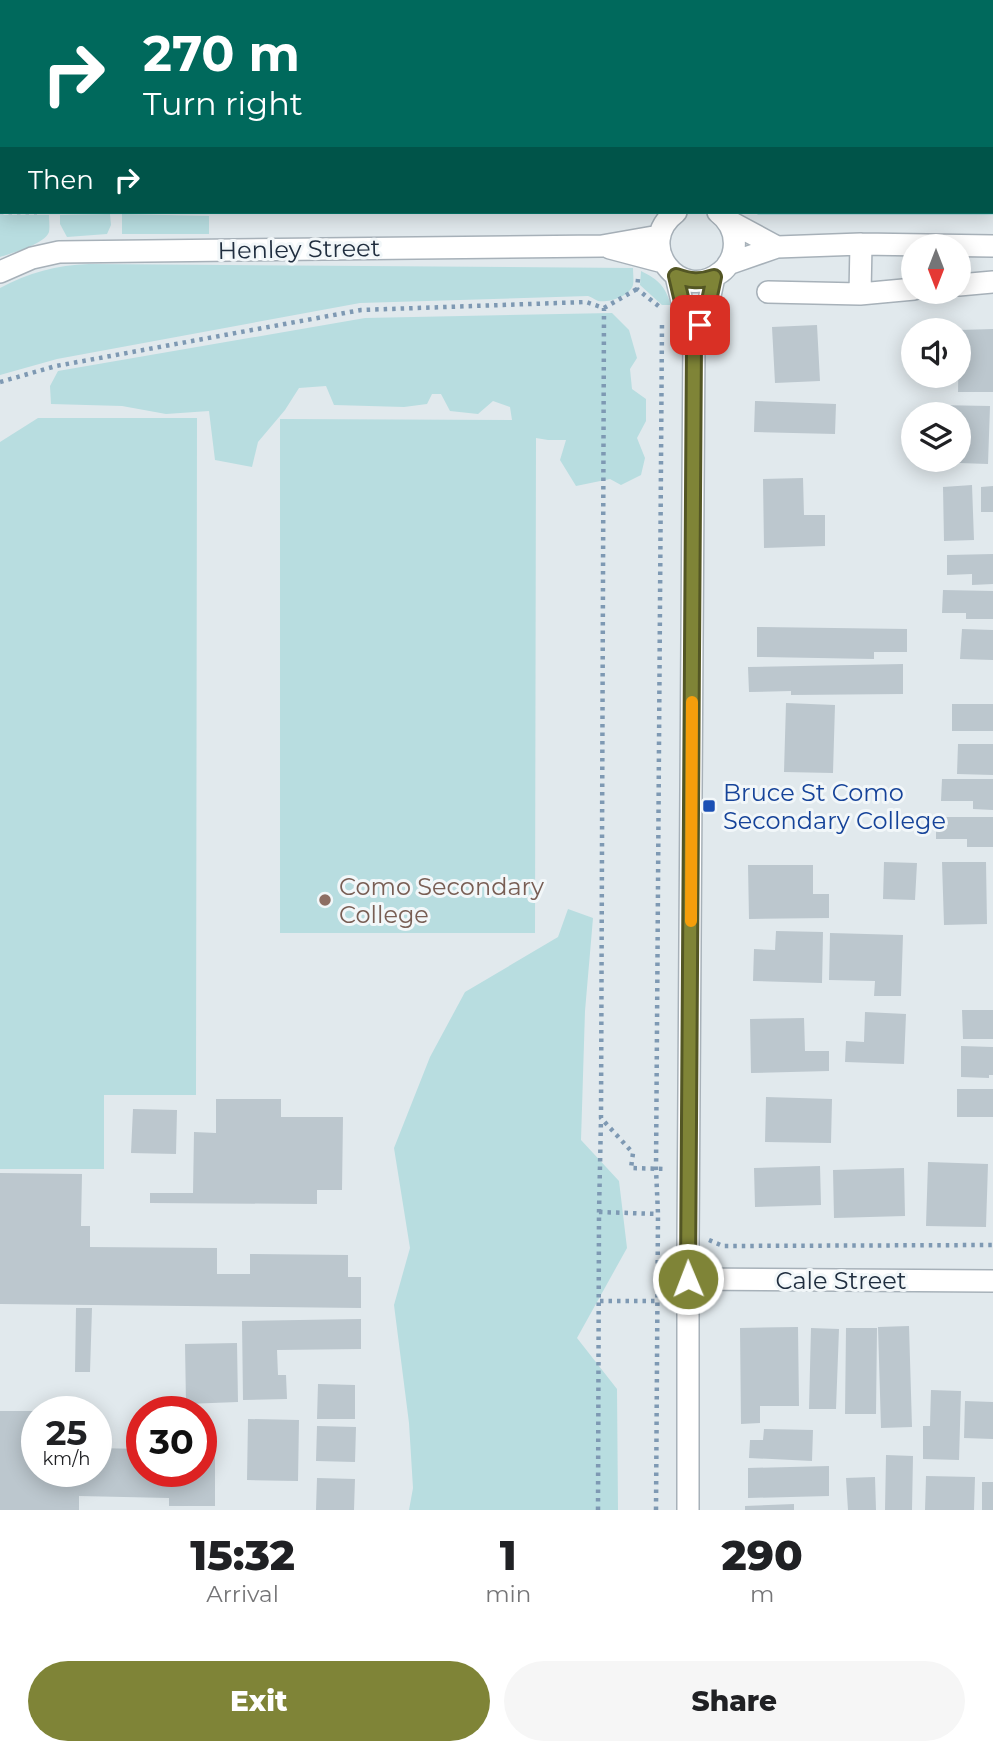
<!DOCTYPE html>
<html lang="en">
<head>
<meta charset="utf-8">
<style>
  :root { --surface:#fff; --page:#f6f6f6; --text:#202124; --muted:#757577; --accent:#7f8437 }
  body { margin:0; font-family:Montserrat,sans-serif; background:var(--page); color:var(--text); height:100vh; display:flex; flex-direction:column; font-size:26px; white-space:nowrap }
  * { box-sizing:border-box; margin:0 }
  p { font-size:23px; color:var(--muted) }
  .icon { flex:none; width:38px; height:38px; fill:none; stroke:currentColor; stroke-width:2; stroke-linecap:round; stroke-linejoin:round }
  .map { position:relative; height:1510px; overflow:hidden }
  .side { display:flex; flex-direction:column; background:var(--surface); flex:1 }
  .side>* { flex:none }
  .banner { position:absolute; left:0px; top:0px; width:994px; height:214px; box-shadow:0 4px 18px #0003; background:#00695c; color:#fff; overflow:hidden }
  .needle { width:46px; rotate:180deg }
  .tools { position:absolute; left:901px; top:234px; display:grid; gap:14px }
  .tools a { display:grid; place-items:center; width:70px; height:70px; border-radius:50%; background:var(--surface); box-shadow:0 4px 18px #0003; font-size:35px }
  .speed { position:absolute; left:21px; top:1396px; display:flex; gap:14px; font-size:35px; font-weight:700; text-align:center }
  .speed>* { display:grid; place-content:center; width:91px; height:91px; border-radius:50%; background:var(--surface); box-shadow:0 4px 18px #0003; line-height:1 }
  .speed small { font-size:18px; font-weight:400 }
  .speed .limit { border:10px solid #d22; background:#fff; color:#111 }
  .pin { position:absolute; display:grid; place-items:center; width:60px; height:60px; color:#fff; margin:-30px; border-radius:14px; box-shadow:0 4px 10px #0006 }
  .me { position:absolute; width:77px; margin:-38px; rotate:359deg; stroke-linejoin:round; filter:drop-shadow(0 0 5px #0008) }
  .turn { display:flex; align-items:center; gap:24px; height:147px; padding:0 28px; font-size:32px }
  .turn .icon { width:91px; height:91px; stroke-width:2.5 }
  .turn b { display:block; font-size:49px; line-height:60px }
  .then { display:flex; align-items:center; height:66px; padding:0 28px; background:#0003; gap:14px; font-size:26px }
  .eta { display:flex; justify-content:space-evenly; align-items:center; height:119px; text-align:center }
  .eta b { font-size:42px; font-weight:800; line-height:49px }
  .cta { display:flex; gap:14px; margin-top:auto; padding:14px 28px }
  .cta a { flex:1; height:80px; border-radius:42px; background:var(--accent); color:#fff; font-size:28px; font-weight:800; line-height:80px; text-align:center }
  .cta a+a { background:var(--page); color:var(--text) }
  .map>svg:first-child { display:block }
  .green { fill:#b8dde0 }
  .building { fill:#bcc7ce }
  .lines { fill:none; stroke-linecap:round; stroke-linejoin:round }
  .minor-casing { stroke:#a7b1b9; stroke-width:24 }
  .path { stroke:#7e99b3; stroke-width:4.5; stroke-dasharray:3.5 5; stroke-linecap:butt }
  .minor { stroke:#fff; stroke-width:21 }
  .route-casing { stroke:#535624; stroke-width:18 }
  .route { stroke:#7f8437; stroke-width:12 }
  .slow { stroke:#f59e0b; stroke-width:12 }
  .transit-dot { fill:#1a4fb4; stroke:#f2f7f9; stroke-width:2.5 }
  .education-dot { fill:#8d6e63; stroke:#f2f7f9; stroke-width:2.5 }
  .labels { text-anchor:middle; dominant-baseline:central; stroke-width:6; stroke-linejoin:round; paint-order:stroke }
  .street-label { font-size:24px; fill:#202e3f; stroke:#f2f7f9 }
  .transit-label { font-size:24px; fill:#164399; stroke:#f2f7f9; text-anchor:start }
  .education-label { font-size:24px; fill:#785e54; stroke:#f2f7f9; text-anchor:start }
</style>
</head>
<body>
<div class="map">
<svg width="993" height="1510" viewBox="0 0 993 1510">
  <rect width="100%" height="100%" fill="#e1e9ed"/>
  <path class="green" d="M992 54 993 215H758L755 212H992Z
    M110 214 111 225 107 234 67 237 60 224V215Z
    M122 214 209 216V234H122Z
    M0 215H49C49 220 50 227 49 232 45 244 12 253 0 257Z
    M89 264 633 268C633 273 634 280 633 285 630 296 609 303 598 301 598 301 589 296 588 296L360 303 57 359 0 375V288C28 273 57 265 89 264Z
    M641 271C659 280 665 286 671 305H662L640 285Z
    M612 313 629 330 637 358 630 369 632 389 646 399V421L637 438 645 458 641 475 621 485 610 479 576 486 560 460 566 440H548L536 438 535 933H280V419L512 420 510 407 493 401 478 414 450 411 441 394H432L427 404 404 407 334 405 326 386 299 388 285 410 258 442 252 467 215 460 209 411 166 414 122 406 51 404 50 386 58 371 365 318Z
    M38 418H197L196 1095H104V1169H0V442Z
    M568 909 593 918 585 1011 581 1140 619 1181 627 1248 577 1338 617 1389 618 1510H409L413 1488 409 1423 394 1305 410 1248 394 1148 430 1057 465 992 558 937Z"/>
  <path class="building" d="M817 325 820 381 775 383 772 327Z
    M993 329V392H958L959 330Z
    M755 401 836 404 835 434 754 432Z
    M936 405 990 406 988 464 959 463V415H936Z
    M803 478 804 515H825V546L764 548 763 479Z
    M972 485 974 540 944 541 943 487Z
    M993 486V512H981V487Z
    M993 554V584L972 585V574L947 575V555Z
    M943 590 993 591V619H966V613H942Z
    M757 627 907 629V652H874V659L757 657Z
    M962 629 993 630V660L960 659Z
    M903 664V694L791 695V691L749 692 748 667Z
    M786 703 835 705 833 773 784 772Z
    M952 704H993V731H952Z
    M958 744H993V775L957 774Z
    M942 779H993V810L973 809V801H941Z
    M936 817H993V847H967V839H936Z
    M884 862 917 863 915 900 883 899Z
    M942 862H986L987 924 944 925Z
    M748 865H813V894H829V918L749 919Z
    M776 931 823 932 822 983 753 981 754 949 775 950Z
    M830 933 903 935 901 996H874L875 981 829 980Z
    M962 1010H993V1039H963Z
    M865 1012 906 1014 904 1064 845 1062 846 1041 864 1042Z
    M804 1018 805 1051H829V1071L751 1073 750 1019Z
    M961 1046 993 1047V1075H989V1078L961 1077Z
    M957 1089H993V1117H957Z
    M766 1097 832 1099 831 1143 765 1142Z
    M216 1099H281V1117H343L342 1190H317V1204L150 1203V1193H193L194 1132 216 1133Z
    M133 1109 177 1110 176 1154 131 1153Z
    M928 1162 988 1164 986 1227 926 1226Z
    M820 1166 821 1205 755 1207 754 1168Z
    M904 1168 905 1216 834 1218 833 1170Z
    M0 1173 82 1174 81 1226H90V1247L217 1248V1274H250V1254L348 1255V1277H361V1308L0 1304Z
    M76 1308H92L90 1372H75Z
    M361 1319V1349L277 1350 278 1375H286L287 1399 243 1400 242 1321Z
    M909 1326 912 1427 881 1428 878 1327Z
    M798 1327 799 1406H760V1423L741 1424 740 1328Z
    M811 1328 839 1329 836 1409H809Z
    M846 1328H877L876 1414H845Z
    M237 1343 238 1402 186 1404 185 1344Z
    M318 1384 355 1385V1419H317Z
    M931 1390 961 1391 959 1460 923 1459V1426H930Z
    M965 1401 993 1402V1439L964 1438Z
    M0 1411H37V1472H96V1448L142 1449V1472H201V1449L215 1450V1506H169V1498L79 1496V1510H0Z
    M248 1419 299 1420 298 1481 247 1480Z
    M317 1426 356 1427 355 1462 316 1461Z
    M764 1429 813 1430 812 1461 749 1458 750 1440H763Z
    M886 1455 913 1456 912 1510H885Z
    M829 1466V1496L748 1498V1468Z
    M926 1476 975 1477 974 1510H925Z
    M875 1477 876 1510H848L846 1478Z
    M317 1478 355 1479 354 1510H316Z
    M982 1482H993V1510H982Z
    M794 1504V1510H745V1506Z"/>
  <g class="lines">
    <g class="minor-casing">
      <path id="minor" d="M938 0 942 2
        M47 2 49 0
        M696 2V0
        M992 28H993
        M0 47 2 45
        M676 212C633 244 680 305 721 272 728 267 733 257 734 249 736 234 730 221 718 212
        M727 220 777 247
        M610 248 663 262
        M728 264 777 247 861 244 993 246
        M0 272 32 258 59 252 602 246 659 236
        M676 276 684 310 694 340 688 1241V1510
        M959 285 993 282
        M768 292 860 294 914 289
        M860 294 861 244
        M694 340 707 310 714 277
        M688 1279 993 1281"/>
    </g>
    <path class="path" d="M0 165 2 170
      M0 212H37
      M638 279 637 289 661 308
      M604 308 637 289
      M0 382 56 366 361 310 586 302 604 308 601 1118 633 1153 631 1168 667 1169
      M599 1212 658 1214
      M709 1240 723 1246 993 1245
      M600 1301H657
      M598 1510 599 1212 601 1119
      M656 1510 658 1214 656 1169 662 321"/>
    <use href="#minor" class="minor"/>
  </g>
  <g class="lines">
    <g class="route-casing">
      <path id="route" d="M688 1279 694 340 684 310 676 276C690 281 700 282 714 277L707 310 700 325"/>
    </g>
    <use href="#route" class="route"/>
    <path class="slow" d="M691 921 692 702"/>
  </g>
  <rect class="transit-dot" x="702" y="799" width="14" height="14" rx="3.5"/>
  <circle class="education-dot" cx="325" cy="900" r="7"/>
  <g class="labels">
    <g class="street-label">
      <text transform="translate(299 249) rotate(-1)">Henley Street</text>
      <text x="841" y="1280">Cale Street</text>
    </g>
    <g class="transit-label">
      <text x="723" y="792">Bruce St Como<tspan x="723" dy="28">Secondary College</tspan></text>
    </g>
    <g class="education-label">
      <text x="339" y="886">Como Secondary<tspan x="339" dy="28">College</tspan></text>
    </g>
  </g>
</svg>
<div class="tools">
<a><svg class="needle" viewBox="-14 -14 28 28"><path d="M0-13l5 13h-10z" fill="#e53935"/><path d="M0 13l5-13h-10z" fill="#757577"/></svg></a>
<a><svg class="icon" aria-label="sound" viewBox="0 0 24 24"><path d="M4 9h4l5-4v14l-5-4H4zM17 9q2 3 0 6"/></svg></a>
<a><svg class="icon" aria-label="layers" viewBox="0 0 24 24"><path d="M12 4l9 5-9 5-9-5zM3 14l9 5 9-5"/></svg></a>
</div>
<div class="speed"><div>25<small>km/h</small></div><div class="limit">30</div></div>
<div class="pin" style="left:700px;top:325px;background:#d93025"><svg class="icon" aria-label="arrive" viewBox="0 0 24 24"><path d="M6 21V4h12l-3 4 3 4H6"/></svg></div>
<svg class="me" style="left:688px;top:1279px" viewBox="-20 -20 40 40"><circle r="17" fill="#7f8437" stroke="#fff" stroke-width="3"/><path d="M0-11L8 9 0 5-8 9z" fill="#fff"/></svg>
<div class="banner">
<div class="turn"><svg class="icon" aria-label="right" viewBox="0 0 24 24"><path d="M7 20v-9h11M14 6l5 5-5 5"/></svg><div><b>270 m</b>Turn right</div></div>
<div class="then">Then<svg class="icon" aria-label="right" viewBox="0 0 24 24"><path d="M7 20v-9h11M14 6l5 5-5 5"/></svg></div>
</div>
</div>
<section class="side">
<div class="eta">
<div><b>15:32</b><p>Arrival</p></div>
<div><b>1</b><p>min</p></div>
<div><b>290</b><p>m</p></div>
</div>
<div class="cta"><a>Exit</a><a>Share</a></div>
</section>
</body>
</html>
